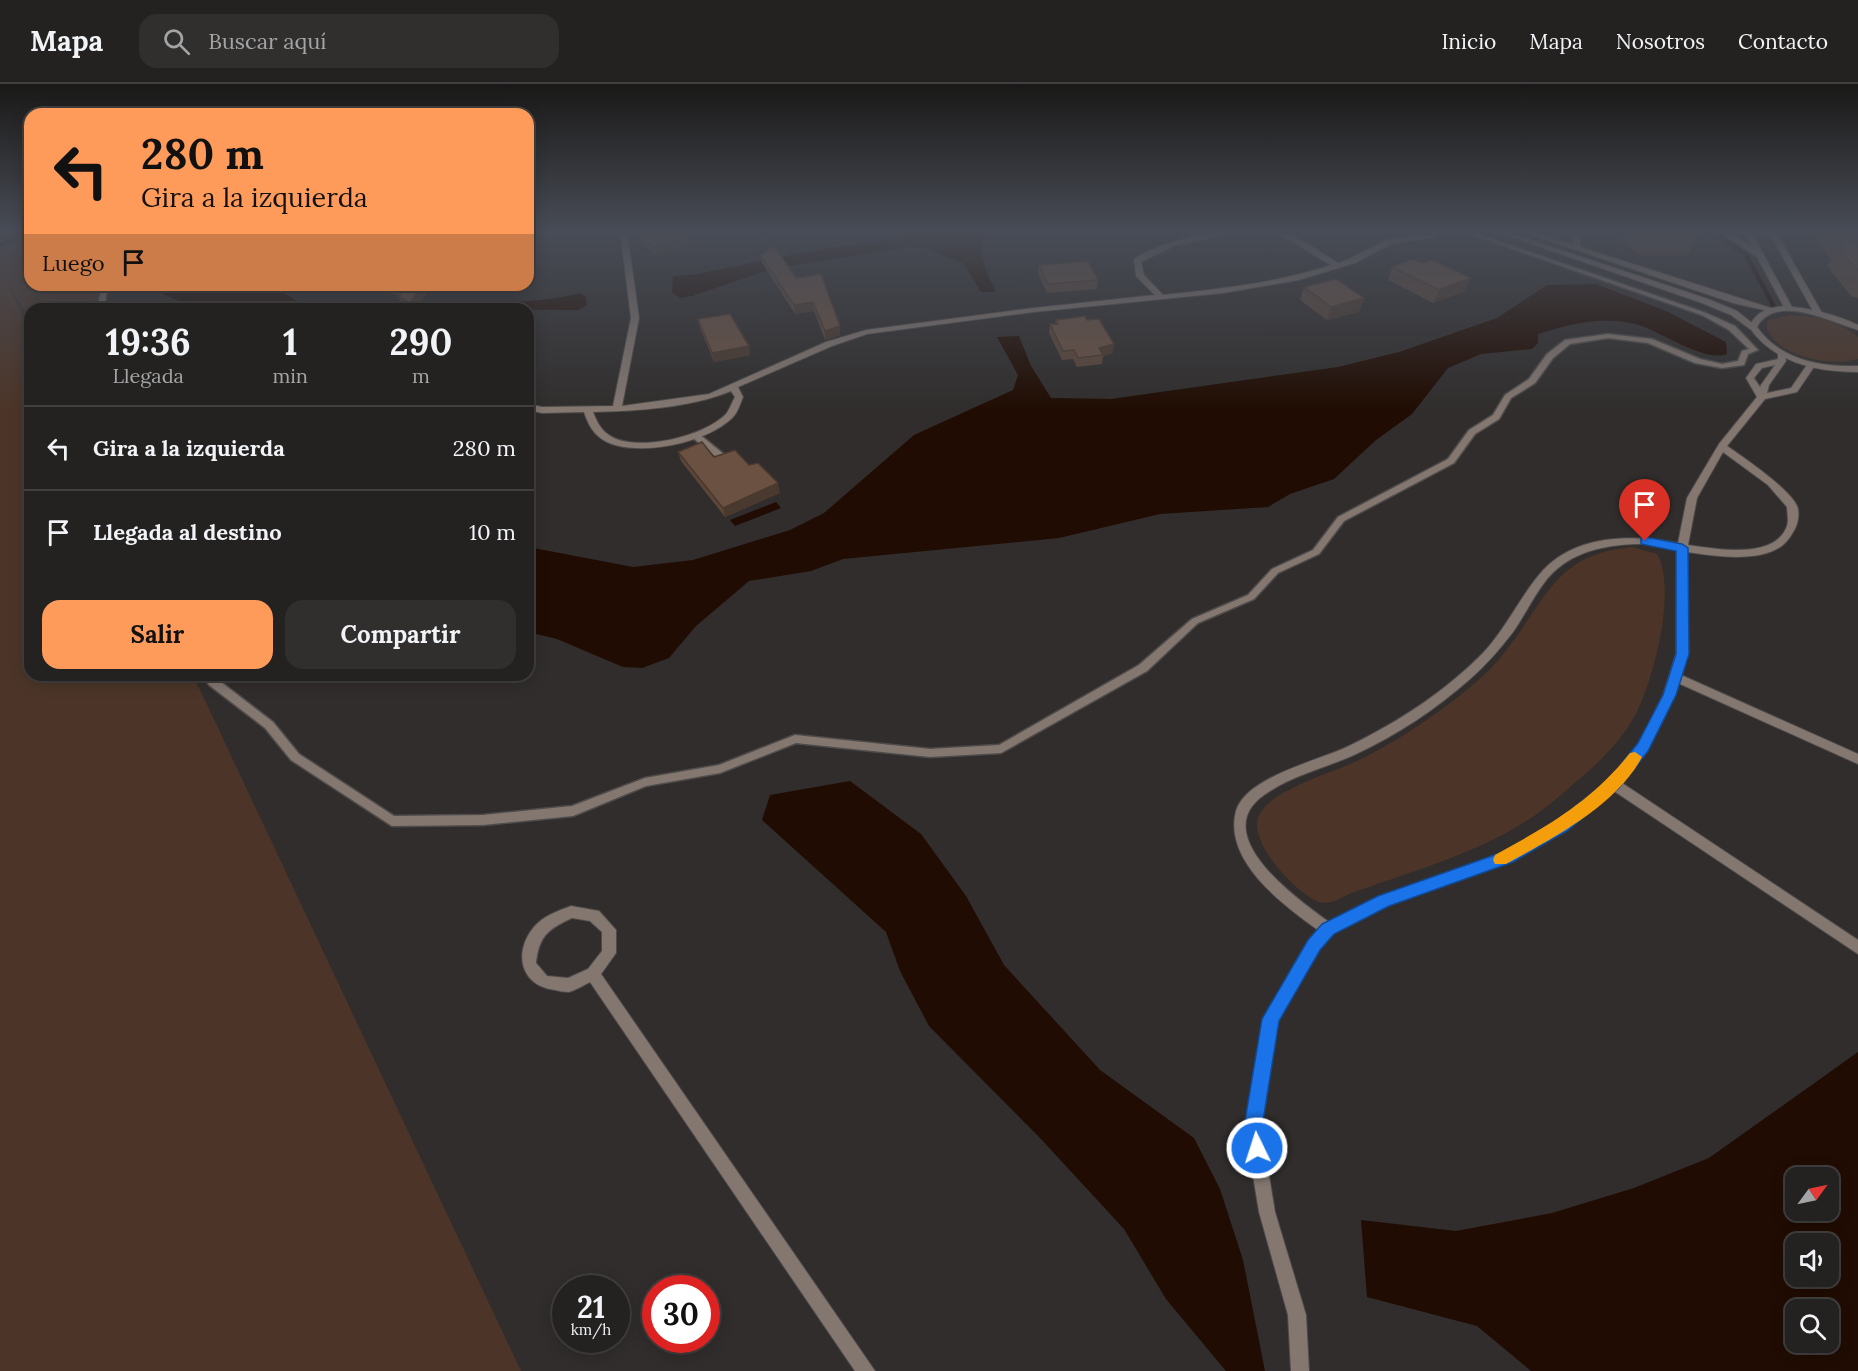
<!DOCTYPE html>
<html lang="es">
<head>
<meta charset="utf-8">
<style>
  :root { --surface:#242221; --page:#302f2e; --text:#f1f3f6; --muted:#a3a4a5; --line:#413f3f; --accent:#ff9b5a }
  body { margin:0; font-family:Lora,serif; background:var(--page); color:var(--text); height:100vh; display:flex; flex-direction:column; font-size:22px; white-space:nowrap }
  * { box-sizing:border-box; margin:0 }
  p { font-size:20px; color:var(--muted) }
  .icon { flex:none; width:33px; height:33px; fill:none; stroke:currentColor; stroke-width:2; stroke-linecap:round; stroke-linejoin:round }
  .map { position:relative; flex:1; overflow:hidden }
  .drawer { position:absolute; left:24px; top:219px; width:510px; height:378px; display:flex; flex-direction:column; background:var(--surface); border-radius:18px; box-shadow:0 3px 15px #0003,0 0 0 2px var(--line) }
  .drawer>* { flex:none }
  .top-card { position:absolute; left:24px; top:24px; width:510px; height:183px; border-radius:18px; box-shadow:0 3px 15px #0003,0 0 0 2px var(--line); background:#ff9b5a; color:#111; overflow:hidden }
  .needle { width:39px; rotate:57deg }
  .fabs { position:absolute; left:1785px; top:1083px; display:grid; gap:12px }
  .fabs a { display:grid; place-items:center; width:54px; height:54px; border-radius:12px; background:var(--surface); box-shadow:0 3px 15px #0003,0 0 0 2px var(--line); font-size:30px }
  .speed { position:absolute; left:552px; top:1191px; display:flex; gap:12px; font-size:30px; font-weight:700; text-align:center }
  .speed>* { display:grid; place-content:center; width:78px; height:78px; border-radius:50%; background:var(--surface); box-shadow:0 3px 15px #0003,0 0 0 2px var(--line); line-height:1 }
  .speed small { font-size:15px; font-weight:400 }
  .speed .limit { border:9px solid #d22; background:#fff; color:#111 }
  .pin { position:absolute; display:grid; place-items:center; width:51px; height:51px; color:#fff; margin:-62px -26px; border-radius:50% 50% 50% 0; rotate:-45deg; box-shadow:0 0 6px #0007 }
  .pin .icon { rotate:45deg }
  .me { position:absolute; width:66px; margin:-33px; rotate:356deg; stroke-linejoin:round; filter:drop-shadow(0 0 4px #0008) }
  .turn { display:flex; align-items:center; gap:21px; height:126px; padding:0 18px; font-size:27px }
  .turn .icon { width:78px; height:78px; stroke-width:2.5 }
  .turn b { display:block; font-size:42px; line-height:51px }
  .then { display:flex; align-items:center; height:57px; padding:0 18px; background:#0003; gap:12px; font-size:22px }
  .eta { display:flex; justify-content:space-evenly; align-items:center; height:102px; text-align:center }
  .eta b { font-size:36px; font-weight:800; line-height:42px }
  .button { display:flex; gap:12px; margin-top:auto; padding:12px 18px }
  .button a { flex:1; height:69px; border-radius:18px; background:var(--accent); color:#111; font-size:24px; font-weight:800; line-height:69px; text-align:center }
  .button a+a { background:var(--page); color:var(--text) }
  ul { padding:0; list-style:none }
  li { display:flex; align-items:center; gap:18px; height:84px; padding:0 18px; border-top:2px solid var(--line) }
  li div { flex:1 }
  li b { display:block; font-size:22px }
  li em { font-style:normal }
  header { display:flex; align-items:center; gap:36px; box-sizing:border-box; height:84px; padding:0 30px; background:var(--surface); border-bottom:2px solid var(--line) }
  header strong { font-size:28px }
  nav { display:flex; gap:33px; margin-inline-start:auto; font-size:21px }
  .search { width:420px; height:54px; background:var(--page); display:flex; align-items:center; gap:15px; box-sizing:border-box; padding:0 21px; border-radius:18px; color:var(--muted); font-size:22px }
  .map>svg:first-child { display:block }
  .green { fill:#4c3528 }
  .water { fill:#200c02; fill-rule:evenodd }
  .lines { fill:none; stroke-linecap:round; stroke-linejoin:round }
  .stream { stroke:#200c02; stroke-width:4.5 }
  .service-casing { stroke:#4e4b4a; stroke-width:3 }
  .minor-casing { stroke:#4e4b4a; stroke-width:2 }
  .tertiary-casing { stroke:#4e4b4a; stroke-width:2 }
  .service { fill:#837770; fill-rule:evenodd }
  .minor { fill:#837770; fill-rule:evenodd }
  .tertiary { fill:#837770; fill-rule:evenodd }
  .wall { fill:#5b4639 }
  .shaded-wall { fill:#4a392e }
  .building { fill:#6a5142; stroke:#4a392e; stroke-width:1.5 }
  .route { fill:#1a73e8; stroke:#114b97; stroke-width:1.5 }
  .slow { fill:#f59e0b }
</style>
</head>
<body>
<header>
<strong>Mapa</strong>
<div class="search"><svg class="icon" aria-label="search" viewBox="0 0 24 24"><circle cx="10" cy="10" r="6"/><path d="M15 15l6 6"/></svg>Buscar aquí</div>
<nav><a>Inicio</a><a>Mapa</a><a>Nosotros</a><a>Contacto</a></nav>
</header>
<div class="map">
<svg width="1858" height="1287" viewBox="0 0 1858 1287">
  <rect width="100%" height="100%" fill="#302d2c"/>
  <path class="green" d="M0 147H30V201H120L80 225H30V236L7 198 30 246V591H193L521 1287H0Z
    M1790 231C1815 232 1839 237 1858 253V275C1831 283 1775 273 1766 242L1769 236Z
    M1632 463 1657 470C1670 492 1664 538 1658 564 1652 587 1646 611 1634 633 1621 657 1598 680 1577 697 1563 709 1549 722 1534 732 1480 769 1410 788 1349 810 1340 815 1330 821 1319 818 1296 810 1246 756 1259 731 1273 704 1334 689 1361 675 1392 660 1421 640 1449 620 1471 603 1492 586 1508 564 1548 512 1557 470 1632 463Z"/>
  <path class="water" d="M906 147H989C973 167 987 187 996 208H981L964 180 926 164 910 163 774 184 692 212 680 214 672 208 673 192 697 190 805 168 892 155 903 151Z
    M1596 200 1666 227 1726 258 1727 270C1703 279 1660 246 1635 240 1603 232 1568 240 1538 250V259L1532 265 1481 270 1448 284 1412 330 1376 356 1334 395 1290 410 1268 423 1160 430 1059 454 843 475 811 487 749 497 696 542 669 574 642 584 623 583 557 555 528 548V463L633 483 693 476 790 446 824 429 914 351 1013 306 1018 291 997 253 1019 252 1031 282 1051 314 1111 315 1338 283 1399 268 1497 234 1547 201Z
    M162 201H282V208L311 225H199L163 210Z
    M580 209 586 213 587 221 578 226 441 225C487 216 535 221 580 209Z
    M776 418 781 424 735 442 730 436Z
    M850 697 921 750 966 812 1004 881 1100 986 1194 1054 1220 1105 1243 1176 1265 1287H1226L1166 1215 1124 1145 1041 1055 929 942 900 887 886 848 762 736 770 711Z
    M1858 968V1287H1531L1477 1242 1367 1213 1361 1136 1456 1147 1552 1129 1634 1104 1709 1074ZM1796 1094H1828V1126H1796ZM1796 1160H1828V1192H1796ZM1796 1226H1828V1258H1796Z"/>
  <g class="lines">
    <path class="stream" d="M1711 147 1746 171 1773 221
      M0 161 30 147"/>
    <g class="service-casing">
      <path id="service" d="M1461 147H1469L1706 229 1735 242 1758 266 1748 270 1744 281 1722 284 1695 279 1648 259 1608 254 1570 260 1553 274 1535 299 1511 314 1499 335 1475 350 1454 379 1344 437 1319 470 1278 489 1254 515 1198 539 1147 587 1001 669 930 673 796 659 720 689 646 702 573 732 483 741 392 742 291 676 265 644 209 601 203 591H213L217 595 273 638 299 670 394 732 483 731 572 722 645 694 719 681 795 651 930 665 999 661 1139 581 1192 535 1248 511 1272 485 1313 466 1338 433 1448 375 1469 346 1493 331 1505 311 1529 295 1547 270 1565 256 1608 250 1652 255 1700 275 1722 280 1738 277 1742 267 1749 265 1729 246 1702 231Z
        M105 201H111L106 211 105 225H97L100 211Z
        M693 350H699L726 372V376H720L693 354Z"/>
    </g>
    <g class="minor-casing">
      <path id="minor" d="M620 147H627L639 234 622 322 709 310 826 258 866 246 1034 224 1155 211 1136 192 1134 175C1162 158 1208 145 1241 147L1174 162 1141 178 1144 191 1163 211C1220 205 1276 199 1331 181L1287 155 1266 147C1293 147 1315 165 1338 179L1349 175 1386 156 1431 149 1434 147H1442L1436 153 1391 160 1355 179 1299 196 1223 209 1034 228 867 250 832 262 738 303 743 313C740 320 738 328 733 333 708 359 637 374 605 357 593 350 588 340 584 328L542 329 528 326V320L542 323 613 322 631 234ZM731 307 735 313C732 318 730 325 726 330 705 352 640 368 612 353 601 347 597 338 593 328 636 327 690 324 731 307Z
        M1494 147H1504L1708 215 1737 227 1757 243 1750 245 1731 231 1702 219Z
        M1520 147H1530L1573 161V147H1580V163L1777 226 1773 228 1733 219Z
        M1718 147H1727L1752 163 1745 150 1735 149 1732 147H1781L1778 151 1822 229 1821 231 1814 229 1771 152 1753 151 1793 225 1792 227 1785 225 1757 173Z
        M1778 267H1784L1786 277 1769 301 1767 309 1791 304 1809 278 1816 280 1797 308 1765 315 1727 362C1743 373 1790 405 1797 422 1800 429 1798 441 1793 448 1791 452 1788 456 1785 459 1764 480 1714 472 1687 468L1688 570 1681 591 1858 670V680L1678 599C1667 636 1646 669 1622 699L1858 856V870L1614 707 1566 746 1513 777 1389 821 1333 849 1319 866 1278 937 1261 1043 1275 1128 1306 1231 1309 1287H1291L1288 1231 1259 1128 1245 1043 1264 935 1309 856 1318 846C1283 821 1223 777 1236 727 1246 692 1322 676 1351 661 1400 637 1446 607 1484 568 1506 544 1519 515 1539 491 1572 450 1631 450 1678 459L1687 414 1719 360 1757 313 1746 294 1756 280 1778 275ZM1775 281 1761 301 1760 303 1754 294 1762 284ZM1723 368 1768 401 1787 423C1787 428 1789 436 1787 442 1775 476 1715 465 1688 461L1697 414ZM1647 460 1677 466 1676 570 1663 611 1639 660 1610 696 1556 738 1503 769 1379 813 1329 838C1297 815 1207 751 1264 711 1292 691 1326 684 1356 670 1397 651 1436 625 1470 595 1486 581 1500 565 1513 548 1525 531 1534 511 1547 495 1571 466 1611 459 1647 460Z
        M571 822 599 827 616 846V869L601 890 875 1287H855L590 898C584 901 576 906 569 908 564 908 559 907 555 906 520 902 513 868 534 843 543 832 558 827 571 822ZM572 834 590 837 602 848V867L588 885 568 894 547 892 536 879C539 852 548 845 572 834Z"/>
    </g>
    <g class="tertiary-casing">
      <path id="tertiary" d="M1784 222C1810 224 1835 230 1858 241V246C1831 238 1775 209 1757 243 1780 276 1820 283 1858 282V288C1816 288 1774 279 1749 243 1757 227 1767 224 1784 222Z"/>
    </g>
    <use href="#service" class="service"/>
    <use href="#minor" class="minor"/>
    <use href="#tertiary" class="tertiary"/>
  </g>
  <path class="wall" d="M1616 147H1702L1688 171H1638Z
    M1811 147H1858V214L1851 212 1827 182 1831 176Z
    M639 149 690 153 692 161 655 172 641 157Z
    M760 171 796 194 840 242V251L825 256 814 227 795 230 762 179Z
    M1039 181 1098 196 1097 205 1047 209 1038 190Z
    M1392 183 1465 207 1433 219 1388 196Z
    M368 201H433L432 202 416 225H408L403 222 399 213 400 212 368 202Z
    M1304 203 1364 214 1359 228 1327 236 1300 216Z
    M698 235 749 262 750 271 714 278 700 244Z
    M1056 236 1113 269 1103 272 1102 280 1077 283 1073 275 1062 276 1049 249 1050 240H1055Z
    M678 368 714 373 749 381 780 409 725 433 681 377Z"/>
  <path class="shaded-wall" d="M690 153 692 161 655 172 653 163Z
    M1471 194 1465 207 1433 219 1439 206Z
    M423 201H433L432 202 416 225H412L410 219Z
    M1364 214 1359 228 1327 236 1331 223Z
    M813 218 814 227 795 230 794 221Z
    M528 239 530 246 528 267Z
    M840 242V251L825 256V247Z
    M1114 260 1113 269 1103 272 1099 264Z
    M749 262 750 271 714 278 712 269Z
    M778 399 780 409 725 433 723 424Z"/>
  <path class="building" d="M647 147H684L690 153 653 163 639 149Z
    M1834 147H1858V187L1839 165 1848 166Z
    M774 162 796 194 821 190 840 242 825 247 813 218 794 221 760 171Z
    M1412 175 1422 179 1432 176 1471 194 1439 206 1392 183Z
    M1088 177 1098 196 1048 200 1039 181Z
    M1336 195 1364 214 1331 223 1304 203Z
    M390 201H423L410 219 399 213 403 205Z
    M730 230 749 262 712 269 698 235Z
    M1085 232 1087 236 1099 235 1114 260 1099 264 1103 271 1078 274 1074 266 1063 267 1050 240H1058L1056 236Z
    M702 358 714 373 735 366 749 381 758 379 778 399 723 424 678 368Z"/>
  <linearGradient id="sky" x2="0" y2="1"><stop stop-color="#1a1918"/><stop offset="0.45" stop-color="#484c56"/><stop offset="1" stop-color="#484c56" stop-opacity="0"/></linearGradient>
  <rect width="1858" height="327" fill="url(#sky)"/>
  <path class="route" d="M1645 453 1682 460 1688 464 1689 570 1676 611 1648 667 1619 704 1567 747 1549 757 1513 778 1389 822 1334 850 1320 866 1279 937 1262 1043 1266 1064 1263 1071 1257 1073 1250 1071 1244 1043 1262 935 1308 856 1322 840 1378 812 1503 768 1538 748 1556 738 1609 696 1638 659 1663 611 1676 570V467L1641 460V454Z"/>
  <path class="slow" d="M1635 668 1642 673C1616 722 1553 754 1506 780H1495L1493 776 1495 771C1548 742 1592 717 1630 669Z"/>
</svg>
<div class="fabs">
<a><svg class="needle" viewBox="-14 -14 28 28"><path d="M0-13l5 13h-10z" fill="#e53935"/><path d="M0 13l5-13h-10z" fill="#a3a4a5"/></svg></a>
<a><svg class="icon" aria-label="sound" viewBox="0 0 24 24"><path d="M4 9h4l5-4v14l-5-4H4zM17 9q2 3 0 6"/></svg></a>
<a><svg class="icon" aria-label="search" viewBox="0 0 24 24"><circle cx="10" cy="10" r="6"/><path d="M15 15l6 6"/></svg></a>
</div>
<div class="speed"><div>21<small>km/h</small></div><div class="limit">30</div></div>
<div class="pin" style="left:1645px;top:457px;background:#d93025"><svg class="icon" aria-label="arrive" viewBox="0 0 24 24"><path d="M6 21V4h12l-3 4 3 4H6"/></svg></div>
<svg class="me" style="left:1257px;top:1064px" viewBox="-20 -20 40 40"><circle r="17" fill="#1a73e8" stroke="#fff" stroke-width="3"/><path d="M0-11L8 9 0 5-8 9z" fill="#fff"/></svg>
<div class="top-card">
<div class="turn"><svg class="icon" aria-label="left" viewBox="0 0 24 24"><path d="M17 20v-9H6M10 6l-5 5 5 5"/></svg><div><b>280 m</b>Gira a la izquierda</div></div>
<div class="then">Luego<svg class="icon" aria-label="arrive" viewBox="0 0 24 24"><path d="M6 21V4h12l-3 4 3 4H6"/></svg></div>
</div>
<section class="drawer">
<div class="eta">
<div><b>19:36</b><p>Llegada</p></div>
<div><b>1</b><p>min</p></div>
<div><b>290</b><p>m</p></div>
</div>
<ul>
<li><svg class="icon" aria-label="left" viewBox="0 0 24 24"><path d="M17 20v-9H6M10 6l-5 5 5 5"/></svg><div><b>Gira a la izquierda</b></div><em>280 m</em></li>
<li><svg class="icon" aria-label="arrive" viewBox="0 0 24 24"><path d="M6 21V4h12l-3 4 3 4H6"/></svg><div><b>Llegada al destino</b></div><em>10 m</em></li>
</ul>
<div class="button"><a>Salir</a><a>Compartir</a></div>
</section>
</div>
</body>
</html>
